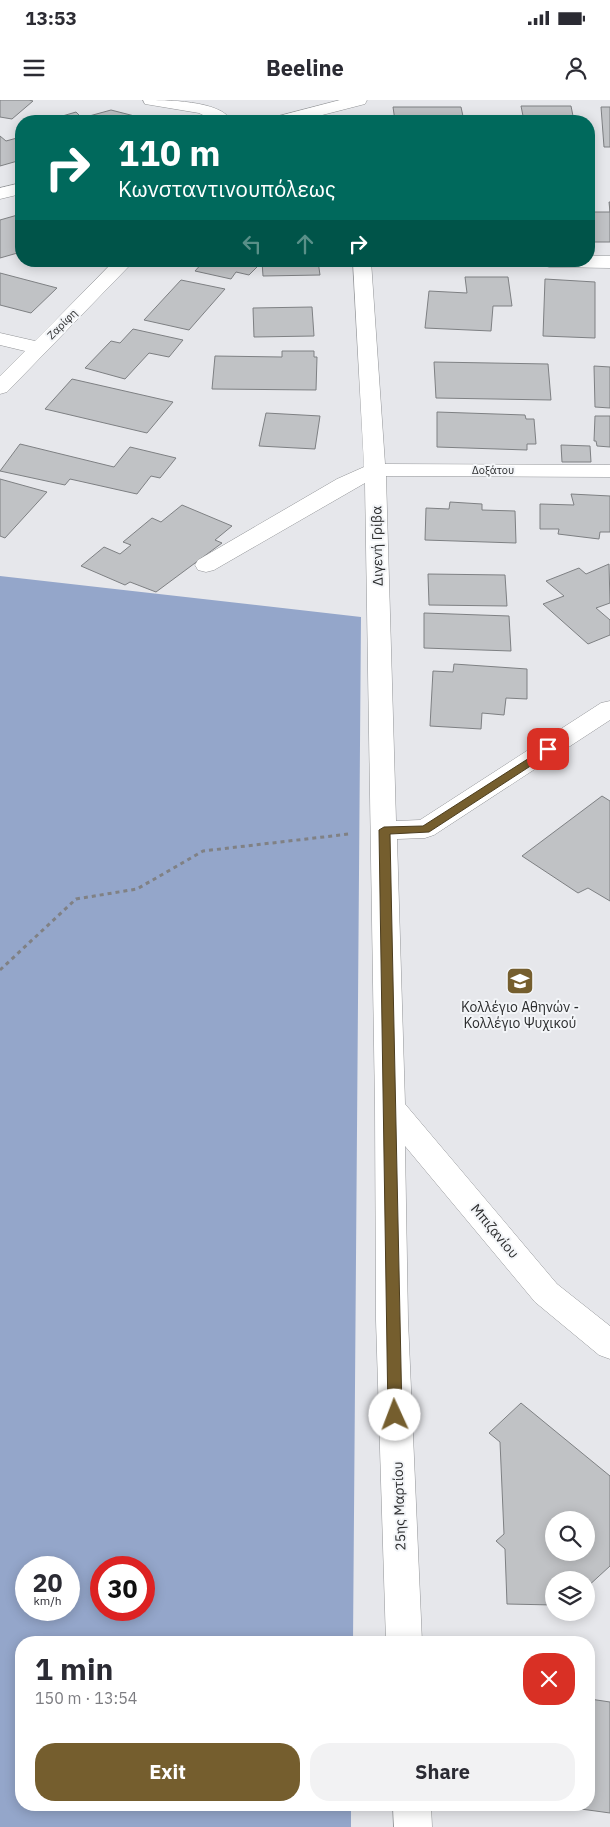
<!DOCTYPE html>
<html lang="en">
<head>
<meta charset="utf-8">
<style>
  :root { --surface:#fff; --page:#f2f2f3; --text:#2b2b33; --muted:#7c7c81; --accent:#755e2e }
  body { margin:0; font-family:"IBM Plex Sans",sans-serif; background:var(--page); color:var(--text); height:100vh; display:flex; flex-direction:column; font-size:19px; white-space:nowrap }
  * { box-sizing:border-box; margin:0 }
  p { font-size:16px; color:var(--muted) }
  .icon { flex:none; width:28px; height:28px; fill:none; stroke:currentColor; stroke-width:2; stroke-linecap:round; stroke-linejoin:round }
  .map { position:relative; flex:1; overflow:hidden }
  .sheet { position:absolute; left:15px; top:1536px; width:580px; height:175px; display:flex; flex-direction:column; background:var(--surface); border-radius:20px; box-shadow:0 2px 12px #0003 }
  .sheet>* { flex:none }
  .top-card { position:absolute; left:15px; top:15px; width:580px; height:152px; border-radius:20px; box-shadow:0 2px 12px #0003; background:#00695c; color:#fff; overflow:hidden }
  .buttons { position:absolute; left:545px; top:1411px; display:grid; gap:10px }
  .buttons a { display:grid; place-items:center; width:50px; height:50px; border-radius:50%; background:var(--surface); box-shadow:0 2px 12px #0003; font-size:25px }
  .speed { position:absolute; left:15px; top:1456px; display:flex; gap:10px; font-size:25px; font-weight:700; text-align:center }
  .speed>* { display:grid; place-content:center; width:65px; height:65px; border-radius:50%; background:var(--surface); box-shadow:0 2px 12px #0003; line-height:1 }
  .speed small { font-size:12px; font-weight:400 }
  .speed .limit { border:8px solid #d22; background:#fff; color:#111 }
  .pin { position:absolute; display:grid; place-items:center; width:42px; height:42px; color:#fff; margin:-21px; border-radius:10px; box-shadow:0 2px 8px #0006 }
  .me { position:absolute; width:55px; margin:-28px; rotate:358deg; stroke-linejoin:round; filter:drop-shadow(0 0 4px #0008) }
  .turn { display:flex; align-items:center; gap:18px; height:105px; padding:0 20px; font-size:22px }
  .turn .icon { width:65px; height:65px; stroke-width:2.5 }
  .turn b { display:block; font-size:35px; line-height:42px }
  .lanes { display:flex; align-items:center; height:48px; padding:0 20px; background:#0003; justify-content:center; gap:25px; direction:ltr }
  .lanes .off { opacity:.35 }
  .round { display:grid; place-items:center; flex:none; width:52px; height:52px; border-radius:20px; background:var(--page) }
  .summary { display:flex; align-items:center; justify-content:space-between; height:85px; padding:0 20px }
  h1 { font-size:30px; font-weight:800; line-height:38px }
  .button { display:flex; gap:10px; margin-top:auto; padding:10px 20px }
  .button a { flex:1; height:58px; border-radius:20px; background:var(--accent); color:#fff; font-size:20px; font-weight:800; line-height:58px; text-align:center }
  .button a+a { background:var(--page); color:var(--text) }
  .status { display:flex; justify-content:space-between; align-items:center; height:35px; padding:0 25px; background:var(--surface); direction:ltr }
  .status svg { height:14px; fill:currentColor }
  header { display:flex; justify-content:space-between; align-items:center; height:65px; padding:0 20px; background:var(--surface); font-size:22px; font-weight:800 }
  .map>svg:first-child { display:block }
  .forest { fill:#94a6ca; fill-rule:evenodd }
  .building { fill:#c0c2c5; stroke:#7e8083; fill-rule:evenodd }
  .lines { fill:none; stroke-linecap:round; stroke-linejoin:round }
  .minor-casing { stroke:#929497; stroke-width:1 }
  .path { stroke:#808184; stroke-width:3; stroke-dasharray:4 4; stroke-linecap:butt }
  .minor { fill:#fff; fill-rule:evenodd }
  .route { fill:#755e2e; stroke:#4c3d1e }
  .labels { text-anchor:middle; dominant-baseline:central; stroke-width:4; stroke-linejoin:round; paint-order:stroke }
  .far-street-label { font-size:11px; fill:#2d2e2f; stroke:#f3f5f8 }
  .street-label { font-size:14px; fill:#2d2e2f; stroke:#f3f5f8 }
  .poi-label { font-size:14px; fill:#2d2e2f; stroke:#f3f5f8 }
</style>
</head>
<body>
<div class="status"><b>13:53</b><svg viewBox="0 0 49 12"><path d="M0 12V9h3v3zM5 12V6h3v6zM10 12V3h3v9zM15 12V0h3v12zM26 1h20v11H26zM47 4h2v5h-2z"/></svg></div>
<header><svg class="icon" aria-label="menu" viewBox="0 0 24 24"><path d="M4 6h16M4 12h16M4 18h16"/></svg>Beeline<svg class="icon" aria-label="person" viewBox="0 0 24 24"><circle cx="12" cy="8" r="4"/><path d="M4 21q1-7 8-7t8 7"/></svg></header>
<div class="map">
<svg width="610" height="1727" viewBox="0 0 610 1727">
  <rect width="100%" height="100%" fill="#e6e7eb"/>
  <path class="forest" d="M0 476 361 517 353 1542H21V1705H351V1727H0ZM26 1468H69V1510H26ZM101 1468H144V1510H101Z"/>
  <path class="building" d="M0 0H29L33 1 12 19 0 17Z
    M521 6H571L574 21H524Z
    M393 7H461L464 21H395Z
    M601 7H610V47H604Z
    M111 10 154 21H63L59 17 76 12 82 18Z
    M0 36 6 41 17 38 21 42V60L0 66Z
    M609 102H610V142H589V112H610Z
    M21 114V152L0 158V120Z
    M204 161H318L320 175 263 176 262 162 249 175 236 172 231 179 195 171Z
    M0 173 57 188 31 213 0 205Z
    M465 177H508L512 206H493L491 231 425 228 429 191 467 193Z
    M545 179 595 182V238L543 236Z
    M181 180 225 189 189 230 144 220Z
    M312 207 314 236 254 237 253 208Z
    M133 229 183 240 169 257 149 253 125 279 85 268 111 241 120 243Z
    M282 251H314V257H317L316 290 212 289 215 256 282 257Z
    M434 262 548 264 551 300 436 298Z
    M594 266 610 267V308L595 307Z
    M72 279 173 302 147 333 45 309Z
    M437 312 525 315 526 319H534L536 344H527V350L437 347Z
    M266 313 320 316 315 349 259 346Z
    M595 316H610V347L597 346 596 341H594Z
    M20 344 114 367 130 347 176 358 160 378 151 376 137 394 70 379 65 385 0 371Z
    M561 345 590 346 591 362H562Z
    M0 379 47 392 5 438 0 436Z
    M571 394 610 396V432H600L599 439 558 434 559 429H540V404L574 405Z
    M450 402 482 404V410L515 411 516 443 425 440 426 408 449 409Z
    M182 405 232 426 215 440 222 443 156 492 130 482 125 485 81 466 104 447 120 454 131 445 123 442 152 418 161 422Z
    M609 464 610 503 596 508 610 520V535L588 544 543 504 564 496 546 481 579 468 586 474Z
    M428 474 505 475 507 506 429 505Z
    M424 513 509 516 511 551 424 548Z
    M454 564 527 569V599L506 598 504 615 482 613 481 629 430 626 433 571 453 572Z
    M602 696 610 701V801L588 788 578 793 522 756Z
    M521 1303 610 1376V1466L586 1488V1480H554V1505L507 1504 505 1449 496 1441 504 1434 500 1342 489 1333ZM554 1420H586V1452H554Z
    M589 1592 590 1599 610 1602V1713L552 1705H589Z"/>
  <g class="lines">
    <g class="minor-casing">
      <path id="minor" d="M143 0C164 0 222 0 231 21H215L199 13 145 4Z
        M340 0H367L365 4 299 21H273L275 17Z
        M21 83V94L0 99V88Z
        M589 156H610V168L549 167 542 165 540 161H589Z
        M114 161H134L7 292 0 294V276L25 251 0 245V233L35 241Z
        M353 161H371L385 364 610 365V377L386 376 396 721 420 720 601 603 610 601V620L434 735 425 738 397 739 405 1004 557 1184 610 1226V1259L599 1255 535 1202 405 1046 408 1220 422 1542H386L376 1220 375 1007 365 383 214 470 206 472 198 470 195 465 198 460 337 379 364 367Z
        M393 1705H431L432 1727H394Z"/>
    </g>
    <path class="path" d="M0 870 76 799 137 789 203 751 349 734"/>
    <use href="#minor" class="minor"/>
  </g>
  <path class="route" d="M548 646 554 649 552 652 429 732 390 734 402 1315 400 1319 395 1321 390 1319 388 1315 379 730 384 727 423 726Z"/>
  <defs>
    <g id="school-square" transform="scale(1.4375)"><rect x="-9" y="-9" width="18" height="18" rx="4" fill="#755e2e" stroke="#f3f5f8"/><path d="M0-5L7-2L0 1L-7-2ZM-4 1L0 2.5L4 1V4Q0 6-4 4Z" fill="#fff"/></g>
  </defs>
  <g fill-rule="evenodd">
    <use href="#school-square" x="520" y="881"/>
  </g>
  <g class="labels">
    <g class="far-street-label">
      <text transform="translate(62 224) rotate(-45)">Ζαρίφη</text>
      <text x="493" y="370">Δοξάτου</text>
    </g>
    <g class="street-label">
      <text transform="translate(377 446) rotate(-91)">Διγενή Γρίβα</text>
      <text transform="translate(495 1131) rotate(50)">Μπιζανίου</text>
      <text transform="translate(399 1406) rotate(-92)">25ης Μαρτίου</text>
    </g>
    <g class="poi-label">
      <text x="520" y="907">Κολλέγιο Αθηνών -<tspan x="520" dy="16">Κολλέγιο Ψυχικού</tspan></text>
    </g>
  </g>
</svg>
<div class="buttons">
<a><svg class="icon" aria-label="search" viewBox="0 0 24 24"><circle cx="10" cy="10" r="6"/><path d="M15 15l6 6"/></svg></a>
<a><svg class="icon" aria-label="layers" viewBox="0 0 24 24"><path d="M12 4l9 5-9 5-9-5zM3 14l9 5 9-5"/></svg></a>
</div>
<div class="speed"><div>20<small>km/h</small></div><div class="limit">30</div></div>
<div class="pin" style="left:548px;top:649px;background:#d93025"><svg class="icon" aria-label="arrive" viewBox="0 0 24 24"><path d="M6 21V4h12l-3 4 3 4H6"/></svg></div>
<svg class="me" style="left:395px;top:1315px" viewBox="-20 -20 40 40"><circle r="19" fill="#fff"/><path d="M0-13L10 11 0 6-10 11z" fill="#755e2e"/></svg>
<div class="top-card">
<div class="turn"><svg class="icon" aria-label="right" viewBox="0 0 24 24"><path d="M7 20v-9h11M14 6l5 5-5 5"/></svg><div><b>110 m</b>Κωνσταντινουπόλεως</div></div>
<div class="lanes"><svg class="icon off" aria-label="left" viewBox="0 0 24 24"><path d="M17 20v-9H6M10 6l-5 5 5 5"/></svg><svg class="icon off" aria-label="ahead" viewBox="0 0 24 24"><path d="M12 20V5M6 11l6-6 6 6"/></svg><svg class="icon" aria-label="right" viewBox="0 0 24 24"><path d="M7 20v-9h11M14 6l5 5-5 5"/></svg></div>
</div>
<section class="sheet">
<div class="summary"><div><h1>1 min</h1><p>150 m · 13:54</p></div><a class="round" style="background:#d93025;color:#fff"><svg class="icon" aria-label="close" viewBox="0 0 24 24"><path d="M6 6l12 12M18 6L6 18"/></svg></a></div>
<div class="button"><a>Exit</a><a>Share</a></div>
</section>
</div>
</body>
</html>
